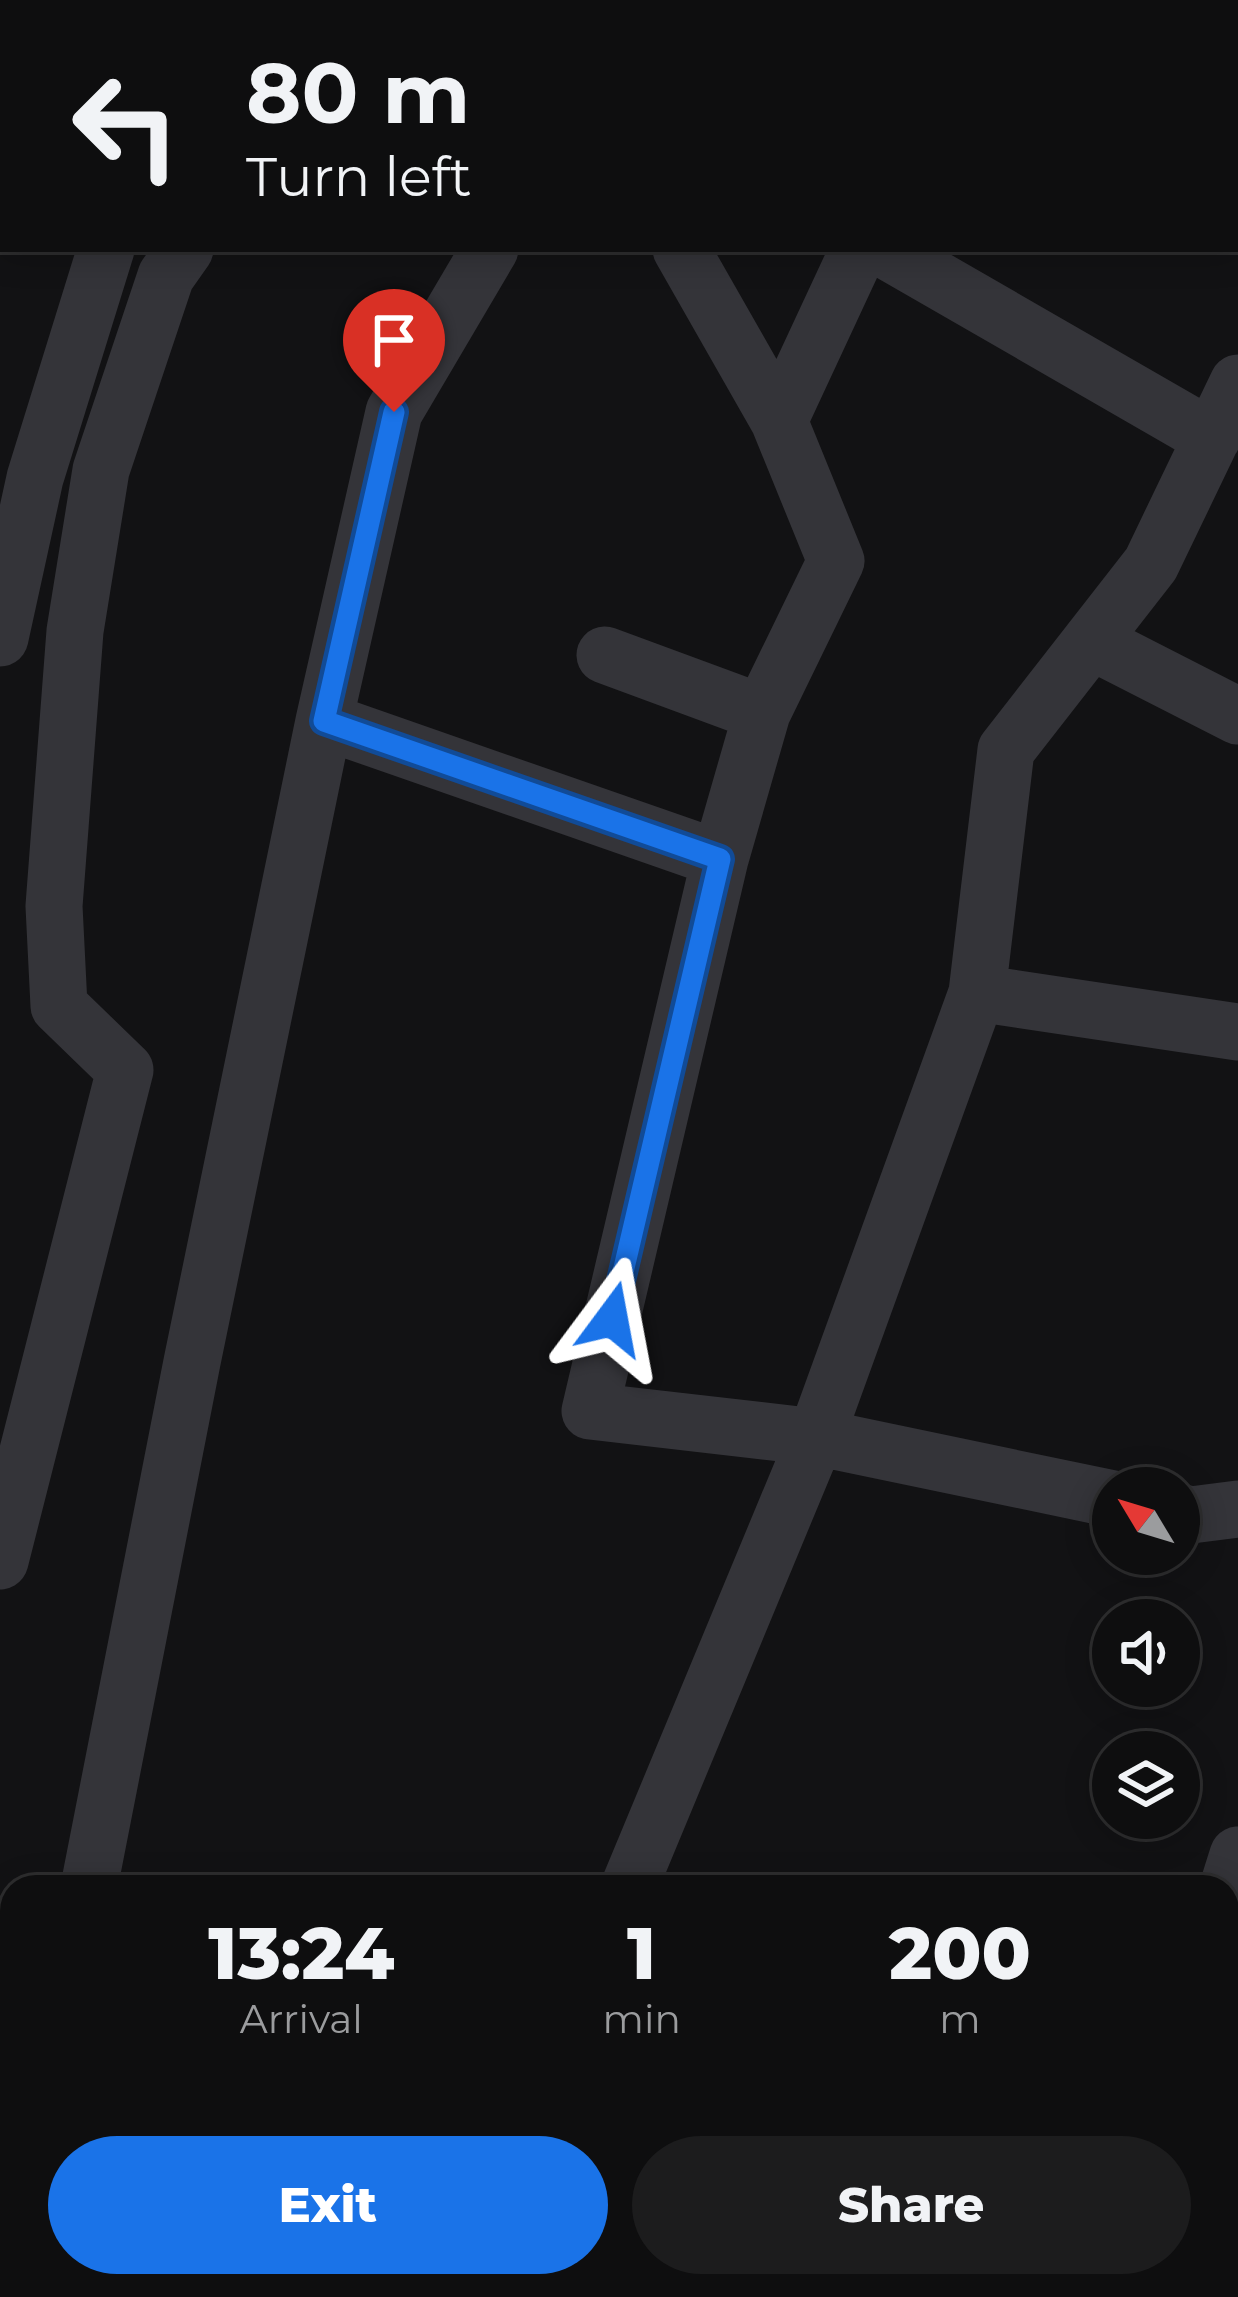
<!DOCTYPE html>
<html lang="en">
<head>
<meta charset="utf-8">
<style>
  :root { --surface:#0e0e0f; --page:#1c1c1d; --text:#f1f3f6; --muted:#9b9c9e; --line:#2e2e2f; --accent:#1a73e8 }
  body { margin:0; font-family:Montserrat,sans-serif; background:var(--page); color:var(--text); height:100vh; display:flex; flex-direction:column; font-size:45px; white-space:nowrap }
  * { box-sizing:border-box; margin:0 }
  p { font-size:39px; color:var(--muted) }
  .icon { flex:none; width:66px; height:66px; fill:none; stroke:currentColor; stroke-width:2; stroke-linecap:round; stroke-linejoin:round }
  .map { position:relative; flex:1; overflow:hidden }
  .sheet { position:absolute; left:0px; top:1875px; width:1239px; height:423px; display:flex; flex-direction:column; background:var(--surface); border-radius:36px 36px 0 0; box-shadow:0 6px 30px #0003,0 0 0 3px var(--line) }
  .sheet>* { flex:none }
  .hud { position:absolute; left:0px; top:0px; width:1239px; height:252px; box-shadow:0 6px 30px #0003,0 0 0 3px var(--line); background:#0e0e0f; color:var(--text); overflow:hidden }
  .needle { width:78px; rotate:308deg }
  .tools { position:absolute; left:1092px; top:1467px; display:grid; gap:24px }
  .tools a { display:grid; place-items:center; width:108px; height:108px; border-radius:50%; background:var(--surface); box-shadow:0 6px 30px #0003,0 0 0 3px var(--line); font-size:60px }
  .pin { position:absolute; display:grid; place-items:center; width:102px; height:102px; color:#fff; margin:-123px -51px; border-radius:50% 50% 50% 0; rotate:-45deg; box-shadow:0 0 12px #0007 }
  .pin .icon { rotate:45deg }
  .me { position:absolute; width:132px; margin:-66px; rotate:13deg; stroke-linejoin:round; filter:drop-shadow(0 0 9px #0008) }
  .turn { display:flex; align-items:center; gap:42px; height:252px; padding:0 48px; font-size:54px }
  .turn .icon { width:156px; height:156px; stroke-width:2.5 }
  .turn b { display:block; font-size:84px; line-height:102px }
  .eta { display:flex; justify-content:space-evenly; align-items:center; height:204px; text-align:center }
  .eta b { font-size:72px; font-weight:800; line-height:84px }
  .action { display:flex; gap:24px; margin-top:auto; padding:24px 48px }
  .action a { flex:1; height:138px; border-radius:72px; background:var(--accent); color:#fff; font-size:48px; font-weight:800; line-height:138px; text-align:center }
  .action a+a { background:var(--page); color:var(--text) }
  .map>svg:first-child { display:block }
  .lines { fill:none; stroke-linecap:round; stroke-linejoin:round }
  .minor { stroke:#343439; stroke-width:57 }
  .route-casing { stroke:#114b97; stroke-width:30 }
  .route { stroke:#1a73e8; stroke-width:21 }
</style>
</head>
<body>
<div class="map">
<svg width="1238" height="2297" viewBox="0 0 1238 2297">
  <rect width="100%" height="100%" fill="#121214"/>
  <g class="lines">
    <path class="minor" d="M546 0 553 3
      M162 3 163 0
      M298 3 299 0
      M632 3 633 0
      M939 3V0
      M0 24 3 15
      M681 249 779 421 836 561 762 713 720 859 590 1411 816 1437 977 993 1006 750 1151 564 1238 383
      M884 249 1212 438
      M779 421 859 249
      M0 638 35 478 106 249
      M1091 641 1238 716
      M605 655 762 713
      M324 721 720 859
      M977 993 1238 1032
      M1179 1512 1191 1515 1238 1509
      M0 1561 125 1070 59 1006 54 906 75 631 101 470 166 276 185 249
      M89 1887 192 1362 324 721 394 412 490 249
      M629 1887 816 1437 1113 1499
      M1227 1890 1238 1855
      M0 1951 12 1953
      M0 2243 12 2206
      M101 2286 133 2297
      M924 2286 945 2297
      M459 2297 464 2286
      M1058 2297 1064 2286"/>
  </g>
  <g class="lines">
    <g class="route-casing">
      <path id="route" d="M394 412 324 721 720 859 612 1319"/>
    </g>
    <use href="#route" class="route"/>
  </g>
</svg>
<div class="tools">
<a><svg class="needle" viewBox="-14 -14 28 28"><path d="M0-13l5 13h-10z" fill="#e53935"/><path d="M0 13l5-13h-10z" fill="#9b9c9e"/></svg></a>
<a><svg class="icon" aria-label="sound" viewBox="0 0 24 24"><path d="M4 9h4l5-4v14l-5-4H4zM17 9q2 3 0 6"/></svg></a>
<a><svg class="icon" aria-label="layers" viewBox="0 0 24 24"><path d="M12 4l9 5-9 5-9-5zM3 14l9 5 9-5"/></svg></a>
</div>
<div class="pin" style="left:394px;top:412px;background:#d93025"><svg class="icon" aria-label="arrive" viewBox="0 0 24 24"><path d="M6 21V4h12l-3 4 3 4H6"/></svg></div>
<svg class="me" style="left:612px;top:1319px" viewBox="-20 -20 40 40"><path d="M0-17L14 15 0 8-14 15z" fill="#1a73e8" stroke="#fff" stroke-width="4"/></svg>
<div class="hud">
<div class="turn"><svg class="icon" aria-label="left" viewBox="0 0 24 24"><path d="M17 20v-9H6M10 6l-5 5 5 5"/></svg><div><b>80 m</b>Turn left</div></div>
</div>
<section class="sheet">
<div class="eta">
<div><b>13:24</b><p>Arrival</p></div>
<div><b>1</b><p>min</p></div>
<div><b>200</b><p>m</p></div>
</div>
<div class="action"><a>Exit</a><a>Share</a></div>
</section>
</div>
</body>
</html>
